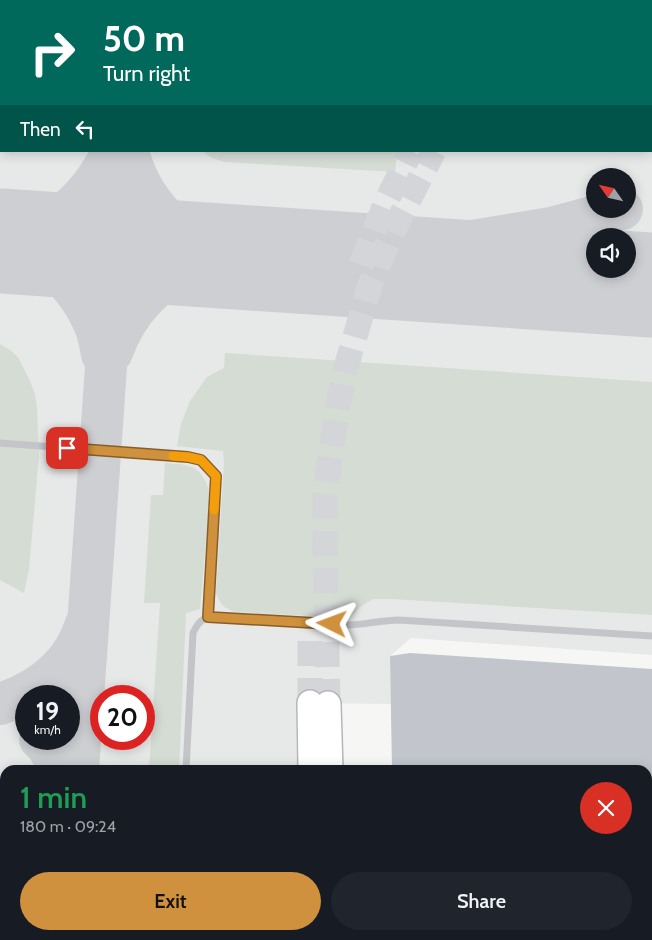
<!DOCTYPE html>
<html lang="en">
<head>
<meta charset="utf-8">
<style>
  :root { --surface:#171b24; --page:#20242c; --text:#f1f3f6; --muted:#9ea1a6; --accent:#cf913d }
  body { margin:0; font-family:Cabin,sans-serif; background:var(--page); color:var(--text); height:100vh; display:flex; flex-direction:column; font-size:19px; white-space:nowrap }
  * { box-sizing:border-box; margin:0 }
  p { font-size:16px; color:var(--muted) }
  .icon { flex:none; width:28px; height:28px; fill:none; stroke:currentColor; stroke-width:2; stroke-linecap:round; stroke-linejoin:round }
  .map { position:relative; flex:1; overflow:hidden }
  .details { position:absolute; left:0px; top:765px; width:652px; height:175px; display:flex; flex-direction:column; background:var(--surface); border-radius:15px 15px 0 0; box-shadow:0 2px 12px #0003 }
  .details>* { flex:none }
  .top-card { position:absolute; left:0px; top:0px; width:652px; height:152px; box-shadow:0 2px 12px #0003; background:#00695c; color:#fff; overflow:hidden }
  .needle { width:32px; rotate:304deg }
  .buttons { position:absolute; left:586px; top:168px; display:grid; gap:10px }
  .buttons a { display:grid; place-items:center; width:50px; height:50px; border-radius:50%; background:var(--surface); box-shadow:0 2px 12px #0003; font-size:25px }
  .speed { position:absolute; left:15px; top:685px; display:flex; gap:10px; font-size:25px; font-weight:700; text-align:center }
  .speed>* { display:grid; place-content:center; width:65px; height:65px; border-radius:50%; background:var(--surface); box-shadow:0 2px 12px #0003; line-height:1 }
  .speed small { font-size:12px; font-weight:400 }
  .speed .limit { border:8px solid #d22; background:#fff; color:#111 }
  .pin { position:absolute; display:grid; place-items:center; width:42px; height:42px; color:#fff; margin:-21px; border-radius:10px; box-shadow:0 2px 8px #0006 }
  .me { position:absolute; width:55px; margin:-28px; rotate:273deg; stroke-linejoin:round; filter:drop-shadow(0 0 4px #0008) }
  .turn { display:flex; align-items:center; gap:18px; height:105px; padding:0 20px; font-size:22px }
  .turn .icon { width:65px; height:65px; stroke-width:2.5 }
  .turn b { display:block; font-size:35px; line-height:42px }
  .then { display:flex; align-items:center; height:48px; padding:0 20px; background:#0003; gap:10px; font-size:19px }
  .round { display:grid; place-items:center; flex:none; width:52px; height:52px; border-radius:26px; background:var(--page) }
  .head { display:flex; align-items:center; justify-content:space-between; height:85px; padding:0 20px }
  h1 { font-size:30px; font-weight:600; line-height:38px; color:#1e9e55 }
  .action { display:flex; gap:10px; margin-top:auto; padding:10px 20px }
  .action a { flex:1; height:58px; border-radius:30px; background:var(--accent); color:#111; font-size:20px; font-weight:600; line-height:58px; text-align:center }
  .action a+a { background:var(--page); color:var(--text) }
  .map>svg:first-child { display:block }
  .built { fill:#e7e8e8; fill-rule:evenodd }
  .green { fill:#d5dcd4 }
  .water { fill:#c2c5cc }
  .lines { fill:none; stroke-linecap:round; stroke-linejoin:round }
  .taxiway { stroke:#cecfd2; stroke-width:42 }
  .runway { stroke:#cecfd2; stroke-width:105 }
  .highway-tunnel { stroke:#d3d5d8; stroke-width:25; stroke-dasharray:25 12; stroke-linecap:butt }
  .highway-casing { stroke:#b4b6ba; stroke-width:28 }
  .lane { stroke:#c4c5c9; stroke-width:7 }
  .highway { stroke:#fff; stroke-width:25 }
  .route-casing { stroke:#875e28; stroke-width:12 }
  .route { stroke:#cf913d; stroke-width:9 }
  .slow { stroke:#f59e0b; stroke-width:9 }
</style>
</head>
<body>
<div class="map">
<svg width="652" height="940" viewBox="0 0 652 940">
  <rect width="100%" height="100%" fill="#f6f7f5"/>
  <path class="built" d="M0 0H652V655L411 638 390 656 391 704 296 703 297 770H5V935H299V940H0ZM1 1H651V151H1ZM595 176H628V209H595ZM595 236H628V269H595ZM26 696H69V739H26ZM101 696H144V739H101Z"/>
  <path class="green" d="M181 0H652V102L651 1H181Z
    M202 151H397L395 172 224 162 212 158Z
    M0 344 10 350 18 357 30 381 35 394 37 408 39 456 29 569 24 593 0 580Z
    M225 353 652 382V615L392 599H373L360 607 350 618 235 612C224 608 220 604 216 593L224 463 223 451 177 446 181 424 190 401 207 377 224 368Z
    M165 463C192 465 201 465 210 493L200 609 186 613 179 770H149L160 603H144L151 495H163Z
    M108 935H188V940H104Z"/>
  <path class="water" d="M410 653 652 669V940H394V935H648V770H392L390 656Z"/>
  <g class="lines">
    <path class="taxiway" d="M131 1V0
      M128 151C139 197 176 241 223 254 233 256 243 257 253 258L430 248 551 228 622 209
      M0 240C6 242 13 243 18 246 50 259 79 289 93 321 98 331 100 343 102 354
      M0 241C55 230 88 201 113 151
      M112 352C126 312 155 279 196 265 208 261 221 259 234 256
      M0 704C40 691 73 666 86 624
      M40 739 47 746 61 770
      M78 770 121 151
      M0 932 5 930"/>
    <path class="runway" d="M0 241 652 285"/>
    <path class="highway-tunnel" d="M512 1V0
      M535 1 536 0
      M361 265 386 202 411 151
      M310 641V703
      M328 704 325 547V496L331 449 338 405 347 364 370 285 384 252 402 213 434 151"/>
    <g class="highway-casing">
      <path id="highway" d="M310 703 311 770
        M328 704 330 770
        M311 935V940
        M335 935V940"/>
    </g>
    <path class="lane" d="M423 1V0
      M0 35 1 36
      M0 443 188 457 201 460 216 476 208 617
      M186 770 193 633C197 625 199 621 208 617L351 625C367 624 383 620 399 620L652 636
      M0 827 5 828
      M199 940V935"/>
    <use href="#highway" class="highway"/>
  </g>
  <g class="lines">
    <g class="route-casing">
      <path id="route" d="M67 448 188 457 201 460 216 476 208 617 332 624"/>
    </g>
    <use href="#route" class="route"/>
    <path class="slow" d="M173 456 188 457 201 460 216 476 214 510"/>
  </g>
</svg>
<div class="buttons">
<a><svg class="needle" viewBox="-14 -14 28 28"><path d="M0-13l5 13h-10z" fill="#e53935"/><path d="M0 13l5-13h-10z" fill="#9ea1a6"/></svg></a>
<a><svg class="icon" aria-label="sound" viewBox="0 0 24 24"><path d="M4 9h4l5-4v14l-5-4H4zM17 9q2 3 0 6"/></svg></a>
</div>
<div class="speed"><div>19<small>km/h</small></div><div class="limit">20</div></div>
<div class="pin" style="left:67px;top:448px;background:#d93025"><svg class="icon" aria-label="arrive" viewBox="0 0 24 24"><path d="M6 21V4h12l-3 4 3 4H6"/></svg></div>
<svg class="me" style="left:332px;top:624px" viewBox="-20 -20 40 40"><path d="M0-17L14 15 0 8-14 15z" fill="#cf913d" stroke="#fff" stroke-width="4"/></svg>
<div class="top-card">
<div class="turn"><svg class="icon" aria-label="right" viewBox="0 0 24 24"><path d="M7 20v-9h11M14 6l5 5-5 5"/></svg><div><b>50 m</b>Turn right</div></div>
<div class="then">Then<svg class="icon" aria-label="left" viewBox="0 0 24 24"><path d="M17 20v-9H6M10 6l-5 5 5 5"/></svg></div>
</div>
<section class="details">
<div class="head"><div><h1>1 min</h1><p>180 m · 09:24</p></div><a class="round" style="background:#d93025;color:#fff"><svg class="icon" aria-label="close" viewBox="0 0 24 24"><path d="M6 6l12 12M18 6L6 18"/></svg></a></div>
<div class="action"><a>Exit</a><a>Share</a></div>
</section>
</div>
</body>
</html>
